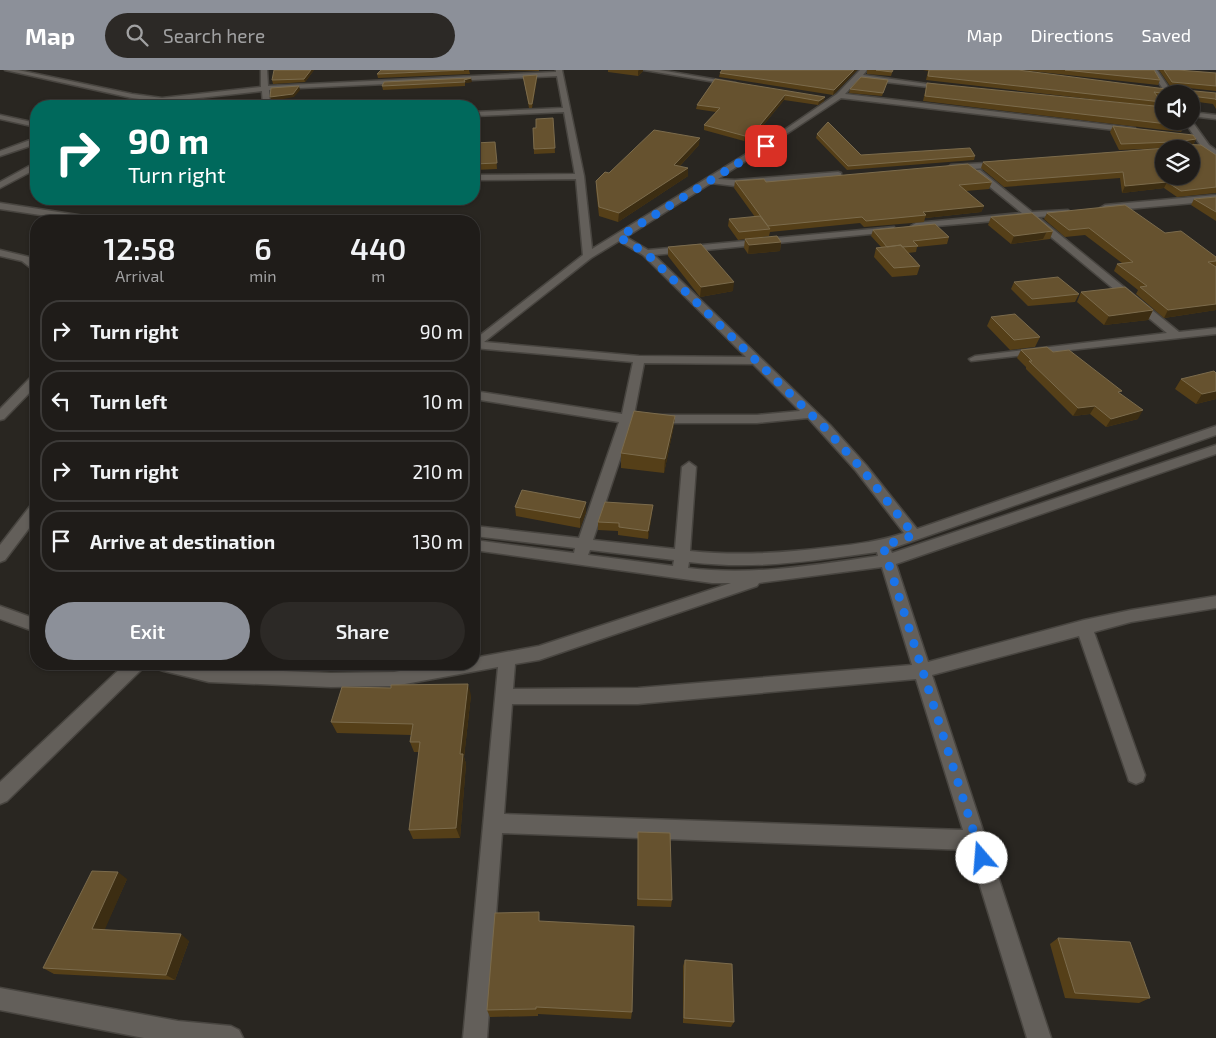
<!DOCTYPE html>
<html lang="en">
<head>
<meta charset="utf-8">
<style>
  :root { --surface:#1f1c19; --page:#2c2926; --text:#f1f3f6; --muted:#a1a1a2; --line:#3c3a38; --accent:#8c9099 }
  body { margin:0; font-family:"Exo 2",sans-serif; background:var(--page); color:var(--text); height:100vh; display:flex; flex-direction:column; font-size:19px; white-space:nowrap }
  * { box-sizing:border-box; margin:0 }
  p { font-size:16px; color:var(--muted) }
  .icon { flex:none; width:28px; height:28px; fill:none; stroke:currentColor; stroke-width:2; stroke-linecap:round; stroke-linejoin:round }
  .map { position:relative; flex:1; overflow:hidden }
  .details { position:absolute; left:30px; top:145px; width:450px; height:455px; display:flex; flex-direction:column; background:var(--surface); border-radius:20px; box-shadow:0 1px 4px #0004,0 0 0 1px var(--line) }
  .details>* { flex:none }
  .hud { position:absolute; left:30px; top:30px; width:450px; height:105px; border-radius:20px; box-shadow:0 1px 4px #0004,0 0 0 1px var(--line); background:#00695c; color:#fff; overflow:hidden }
  .fabs { position:absolute; left:1155px; top:15px; display:grid; gap:10px }
  .fabs a { display:grid; place-items:center; width:45px; height:45px; border-radius:50%; background:var(--surface); box-shadow:0 1px 4px #0004,0 0 0 1px var(--line); font-size:25px }
  .pin { position:absolute; display:grid; place-items:center; width:42px; height:42px; color:#fff; margin:-21px; border-radius:10px; box-shadow:0 2px 8px #0006 }
  .me { position:absolute; width:55px; margin:-28px; rotate:342deg; stroke-linejoin:round; filter:drop-shadow(0 0 4px #0008) }
  .turn { display:flex; align-items:center; gap:18px; height:105px; padding:0 15px; font-size:22px }
  .turn .icon { width:65px; height:65px; stroke-width:2.5 }
  .turn b { display:block; font-size:35px; line-height:42px }
  .eta { display:flex; justify-content:space-evenly; align-items:center; height:85px; text-align:center }
  .eta b { font-size:30px; font-weight:600; line-height:35px }
  .button { display:flex; gap:10px; margin-top:auto; padding:10px 15px }
  .button a { flex:1; height:58px; border-radius:30px; background:var(--accent); color:#fff; font-size:20px; font-weight:600; line-height:58px; text-align:center }
  .button a+a { background:var(--page); color:var(--text) }
  ul { padding:0; list-style:none }
  li { display:flex; align-items:center; gap:15px; height:62px; margin:0 10px 8px; padding:0 5px; border:2px solid var(--line); border-radius:20px }
  li div { flex:1 }
  li b { display:block; font-size:19px }
  li em { font-style:normal }
  header { display:flex; align-items:center; gap:30px; box-sizing:border-box; height:70px; padding:0 25px; background:var(--accent); color:#fff }
  header strong { font-size:24px }
  nav { display:flex; gap:28px; margin-inline-start:auto; font-size:18px }
  .search { width:350px; height:45px; background:var(--page); display:flex; align-items:center; gap:12px; box-sizing:border-box; padding:0 18px; border-radius:28px; color:var(--muted); font-size:19px }
  .map>svg:first-child { display:block }
  .lines { fill:none; stroke-linecap:round; stroke-linejoin:round }
  .minor-casing { stroke:#484540; stroke-width:3 }
  .minor { fill:#635f5a; fill-rule:evenodd }
  .wall { fill:#553f18 }
  .shaded-wall { fill:#3c2d12 }
  .building { fill:#66522f; stroke:#7b6b4c; fill-rule:evenodd }
  .route { stroke:#1a73e8; stroke-width:9; stroke-dasharray:0 16.2 }
</style>
</head>
<body>
<header>
<strong>Map</strong>
<div class="search"><svg class="icon" aria-label="search" viewBox="0 0 24 24"><circle cx="10" cy="10" r="6"/><path d="M15 15l6 6"/></svg>Search here</div>
<nav><a>Map</a><a>Directions</a><a>Saved</a></nav>
</header>
<div class="map">
<svg width="1216" height="968" viewBox="0 0 1216 968">
  <rect width="100%" height="100%" fill="#292621"/>
  <g class="lines">
    <g class="minor-casing">
      <path id="minor" d="M5 0H18L132 24 162 28 261 17V0H267L268 16 556 2V0H562L584 106 592 179 777 65 837 24 860 0H867L863 5 949 17 946 19 859 9 845 24 1135 58V62H1132L841 28 718 109 735 110 838 102 841 103V107L735 116 711 113 626 167 648 180 894 157V161L891 162 654 185 830 355 866 395 917 459 1216 356V365L890 479 892 483 1216 375V384L896 494 928 592 1084 550 1131 540 1216 526V538L1131 552 1094 562 1145 705 1143 711 1136 714 1129 711 1127 705 1079 566 932 605 1051 968H1027L969 780 502 763 487 968H463L498 597 394 616 331 617 209 612 164 601 158 599 156 594H192L209 598 331 603 394 602 439 594H474V588L539 576 731 513H712L474 480V470L574 483 575 478 474 466V456L579 468 619 352 474 329V321L622 344 633 292 474 278V270L583 185 576 109 474 110V105L575 104 564 42 474 46V42L563 38 557 6 278 19 269 20 270 36H263L262 21 162 32 132 28ZM619 171 643 185 746 287 639 286 484 272 591 188ZM644 293 753 294 800 341 757 345H634ZM808 348 856 401 904 463C881 471 857 474 832 477 784 483 738 486 690 481L696 397 689 392 682 397 675 479 593 470 632 353H757ZM590 480 674 490 673 496 588 485ZM877 482 878 486C815 495 752 506 688 498L689 492C755 500 812 491 877 482ZM882 497 912 595 638 618 513 619 515 594 539 590 757 516 759 513ZM916 609 963 760 504 744 512 634H638Z
        M644 0H660L736 13 733 15Z
        M1151 0H1157L1173 24H1166Z
        M1191 42 1216 45V49L1191 46Z
        M0 45 36 53V57L0 49Z
        M1191 50 1209 75 1216 80V86L1203 79 1184 51Z
        M33 69H36V74L0 86V81Z
        M1003 92H1006V96L951 101 947 98 951 95Z
        M33 94H36V99L0 118V112Z
        M974 100H980L1032 142 1068 140 1070 142 1065 145 1038 147 1179 262 1216 258V264L971 291 969 289 975 286 1167 263 1028 148 913 158 911 156 916 153 1022 143 974 104Z
        M1216 125V131L1105 141 1100 138 1105 135Z
        M0 133 97 148 102 151H81L0 139Z
        M0 180 29 187 36 194V202L22 191 0 186Z
        M36 305V316L4 349 0 350V339L32 306Z
        M36 434V449L5 490 0 492V475L31 435Z
        M0 536 36 549V562L0 549Z
        M125 594H144L142 599 7 731 0 734V712Z
        M0 918 178 951 231 956 239 960 243 968H144L0 940Z"/>
    </g>
    <use href="#minor" class="minor"/>
  </g>
  <path class="wall" d="M314 0 305 12 273 14 272 10Z
    M469 0 470 4 378 8 377 4Z
    M490 0H539V1Z
    M608 0H643V1L638 6 608 2Z
    M722 0H857L833 25 719 7 720 3Z
    M867 0H893L891 6 867 4Z
    M923 0H1018L1168 21 1216 23V39L1213 34 1191 31V24H1164V28H1158L1162 32 1160 37 926 10 928 1Z
    M1022 0H1154L1160 10 1158 15Z
    M1159 0H1178L1216 3V21L1170 16Z
    M523 6 537 9 532 38H529Z
    M715 9 824 31 818 35 784 30 756 64 744 71 704 60V55L716 42 696 39 697 35Z
    M888 10 882 26 849 23 850 19Z
    M472 12 465 13V16L383 20 382 16Z
    M927 13 1185 56 1181 62 923 31Z
    M553 48 555 83 534 84 533 58H536Z
    M1113 56 1196 69 1193 75 1216 85V123L1177 127 1164 118 1122 123 1120 108 1004 117 981 98 983 92 1167 78 1119 80 1110 62Z
    M817 64 861 85 975 86 974 90 847 100 816 68Z
    M495 72 497 99 474 100V73Z
    M699 75 680 96 688 106 618 152 599 146 596 119V111L609 103Z
    M735 111 766 112H992L989 119 966 121 984 136 981 142 925 148 924 152 864 157 860 153 770 162 769 166 738 170 728 156 729 149 755 147 734 118Z
    M1216 127V151L1191 135 1194 129Z
    M1047 143 1165 163 1216 187V240L1164 248 1136 224 1138 220 1114 201 1117 194 1122 193 1085 165 1065 167 1044 149Z
    M991 147 1053 161 1050 169 1011 174 988 155Z
    M873 160 949 167 947 174 917 177 916 182 908 183 920 196 917 205 892 207 874 187 876 178 881 177 871 166Z
    M745 169 781 172 780 181 748 184 744 178Z
    M668 177 733 221 700 227 668 186Z
    M1014 212 1079 224 1075 232 1028 236 1011 219Z
    M1081 222 1153 240 1148 250 1104 255 1077 232Z
    M991 247 1040 267 1035 277 1010 280 987 256Z
    M1021 280 1053 282 1121 324 1138 349 1106 357 1090 344 1073 346 1026 299V297L1017 288Z
    M1181 309 1216 329 1196 334 1175 319Z
    M675 346 673 360 664 403 621 398V383Z
    M515 437 586 442 580 458 516 446Z
    M652 443 648 469 618 465V461L598 460V452Z
    M471 625 464 687 466 694 460 768 413 769 409 760 419 682H414L410 672 411 665 337 663 331 652Z
    M638 762 672 830 671 837 637 836Z
    M127 809 104 860 189 871 175 910 54 904 43 898Z
    M541 851 632 942 631 949 538 944V946L490 947 487 940Z
    M1058 868 1150 928 1139 933 1065 928 1050 874Z
    M685 890 734 952 731 957 683 953V896Z"/>
  <path class="shaded-wall" d="M311 0H314L305 12 304 9Z
    M639 0H643V1L638 6V1Z
    M854 0H857L833 25 834 20Z
    M537 5V9L532 38V34Z
    M471 8 472 12 465 13 464 10Z
    M299 16 300 20 294 27 272 31 270 27Z
    M785 25 784 30 756 64 744 71 745 66Z
    M825 27 824 31 818 35 819 31Z
    M700 68 699 75 673 103 674 95Z
    M1196 69 1193 75 1180 77 1183 71Z
    M688 98V106L618 152 619 143Z
    M1167 112 1164 118 1122 123 1125 116Z
    M984 136 981 142 925 148 926 145 923 142Z
    M1047 161 1043 169 1011 174 1014 166Z
    M781 172 780 181 748 184 749 175Z
    M734 212 733 221 700 227 701 217Z
    M1216 234V240L1164 248 1168 240Z
    M1153 240 1148 250 1104 255 1109 246Z
    M1216 321V329L1196 334 1202 324Z
    M1095 336 1090 344 1073 346 1078 338Z
    M1143 340 1138 349 1106 357 1111 349Z
    M675 346 673 360 664 403 665 389Z
    M586 432V442L580 458V448Z
    M653 435 652 443 648 469V461Z
    M468 614 471 625 464 687 466 694 460 768 456 758 460 684Z
    M118 802 127 809 102 866 92 859Z
    M181 864 189 871 175 910 166 905Z"/>
  <path class="building" d="M274 0H311L304 9 272 10Z
    M381 0H464L377 4Z
    M722 0H854L834 20 720 3Z
    M876 0H893L892 2Z
    M929 0H1018L1166 19 1168 21 1174 19 1216 23V30L1215 29 1191 26V24H1167L1154 22 1162 32 928 6Z
    M1065 0H1154L1160 10Z
    M1164 0H1178L1216 3V16L1172 12Z
    M537 5 532 34H529L523 6Z
    M861 7 888 10 883 23 850 19Z
    M471 8 464 10 465 12 382 16 384 12Z
    M715 9 825 27 819 31 785 25 756 60 745 66 704 55 720 38 697 35Z
    M927 13 1164 37V51H1181L1185 56 925 26Z
    M299 16 293 24 270 27 271 18Z
    M553 48 555 78 534 79 533 58H536V49Z
    M828 52 861 85 970 78 975 86 848 96 817 64Z
    M1113 56 1193 65 1196 69 1183 71 1182 74 1201 75 1216 85V117L1181 121 1167 112 1125 116 1123 102 1007 111 983 92 1167 78 1172 72 1121 74ZM1164 79H1191V106H1164Z
    M654 60 700 68 674 95 688 98 619 143 599 137 596 111 605 102 609 103Z
    M495 72 497 93 474 94V73Z
    M968 94 992 112 959 115 984 136 923 142 926 145 866 151 862 147 768 156 735 111 764 109 766 112Z
    M1216 127V142L1194 129Z
    M1125 135 1165 163 1181 161 1216 187V191L1208 192 1216 197V234L1168 240 1140 217 1147 216 1117 194 1133 192 1089 158 1069 160 1047 143Z
    M1032 143 1053 161 1014 166 991 147Z
    M760 146 770 159 739 162 729 149Z
    M935 154 949 167 913 171 918 176 902 177 901 175 887 177 873 160Z
    M777 166 781 172 749 175 745 169Z
    M701 174 734 212 701 217 668 177Z
    M901 175 920 196 894 198 876 178Z
    M1058 207 1079 224 1032 229 1014 212Z
    M1125 217 1153 240 1109 246 1081 222Z
    M1015 244 1040 267 1014 270 991 247Z
    M1047 277 1053 282 1069 280 1122 321 1118 322 1143 340 1111 349 1095 336 1078 338 1029 291H1032L1021 280Z
    M1214 301 1216 303V321L1202 324 1181 309Z
    M634 341 675 346 665 389 621 383Z
    M522 420 586 432 580 448 515 437Z
    M605 432 653 435 648 461 619 457V453L598 452Z
    M468 614 460 684H463L456 758 409 760 420 672H410L413 654 331 652 342 617 391 618V615Z
    M638 762 670 763 672 830 638 829Z
    M92 801 118 802 92 859 181 864 166 905 43 898Z
    M539 842V851L634 856 632 942 536 937V939L487 940 495 843Z
    M1058 868 1130 872 1150 928 1075 923Z
    M685 890 732 894 734 952 684 948Z"/>
  <g class="lines">
    <path class="route" d="M766 76 619 167 646 183 825 358 861 398 914 465 883 476 982 788"/>
  </g>
</svg>
<div class="fabs">
<a><svg class="icon" aria-label="sound" viewBox="0 0 24 24"><path d="M4 9h4l5-4v14l-5-4H4zM17 9q2 3 0 6"/></svg></a>
<a><svg class="icon" aria-label="layers" viewBox="0 0 24 24"><path d="M12 4l9 5-9 5-9-5zM3 14l9 5 9-5"/></svg></a>
</div>
<div class="pin" style="left:766px;top:76px;background:#d93025"><svg class="icon" aria-label="arrive" viewBox="0 0 24 24"><path d="M6 21V4h12l-3 4 3 4H6"/></svg></div>
<svg class="me" style="left:982px;top:788px" viewBox="-20 -20 40 40"><circle r="19" fill="#fff"/><path d="M0-13L10 11 0 6-10 11z" fill="#1a73e8"/></svg>
<div class="hud">
<div class="turn"><svg class="icon" aria-label="right" viewBox="0 0 24 24"><path d="M7 20v-9h11M14 6l5 5-5 5"/></svg><div><b>90 m</b>Turn right</div></div>
</div>
<section class="details">
<div class="eta">
<div><b>12:58</b><p>Arrival</p></div>
<div><b>6</b><p>min</p></div>
<div><b>440</b><p>m</p></div>
</div>
<ul>
<li><svg class="icon" aria-label="right" viewBox="0 0 24 24"><path d="M7 20v-9h11M14 6l5 5-5 5"/></svg><div><b>Turn right</b></div><em>90 m</em></li>
<li><svg class="icon" aria-label="left" viewBox="0 0 24 24"><path d="M17 20v-9H6M10 6l-5 5 5 5"/></svg><div><b>Turn left</b></div><em>10 m</em></li>
<li><svg class="icon" aria-label="right" viewBox="0 0 24 24"><path d="M7 20v-9h11M14 6l5 5-5 5"/></svg><div><b>Turn right</b></div><em>210 m</em></li>
<li><svg class="icon" aria-label="arrive" viewBox="0 0 24 24"><path d="M6 21V4h12l-3 4 3 4H6"/></svg><div><b>Arrive at destination</b></div><em>130 m</em></li>
</ul>
<div class="button"><a>Exit</a><a>Share</a></div>
</section>
</div>
</body>
</html>
